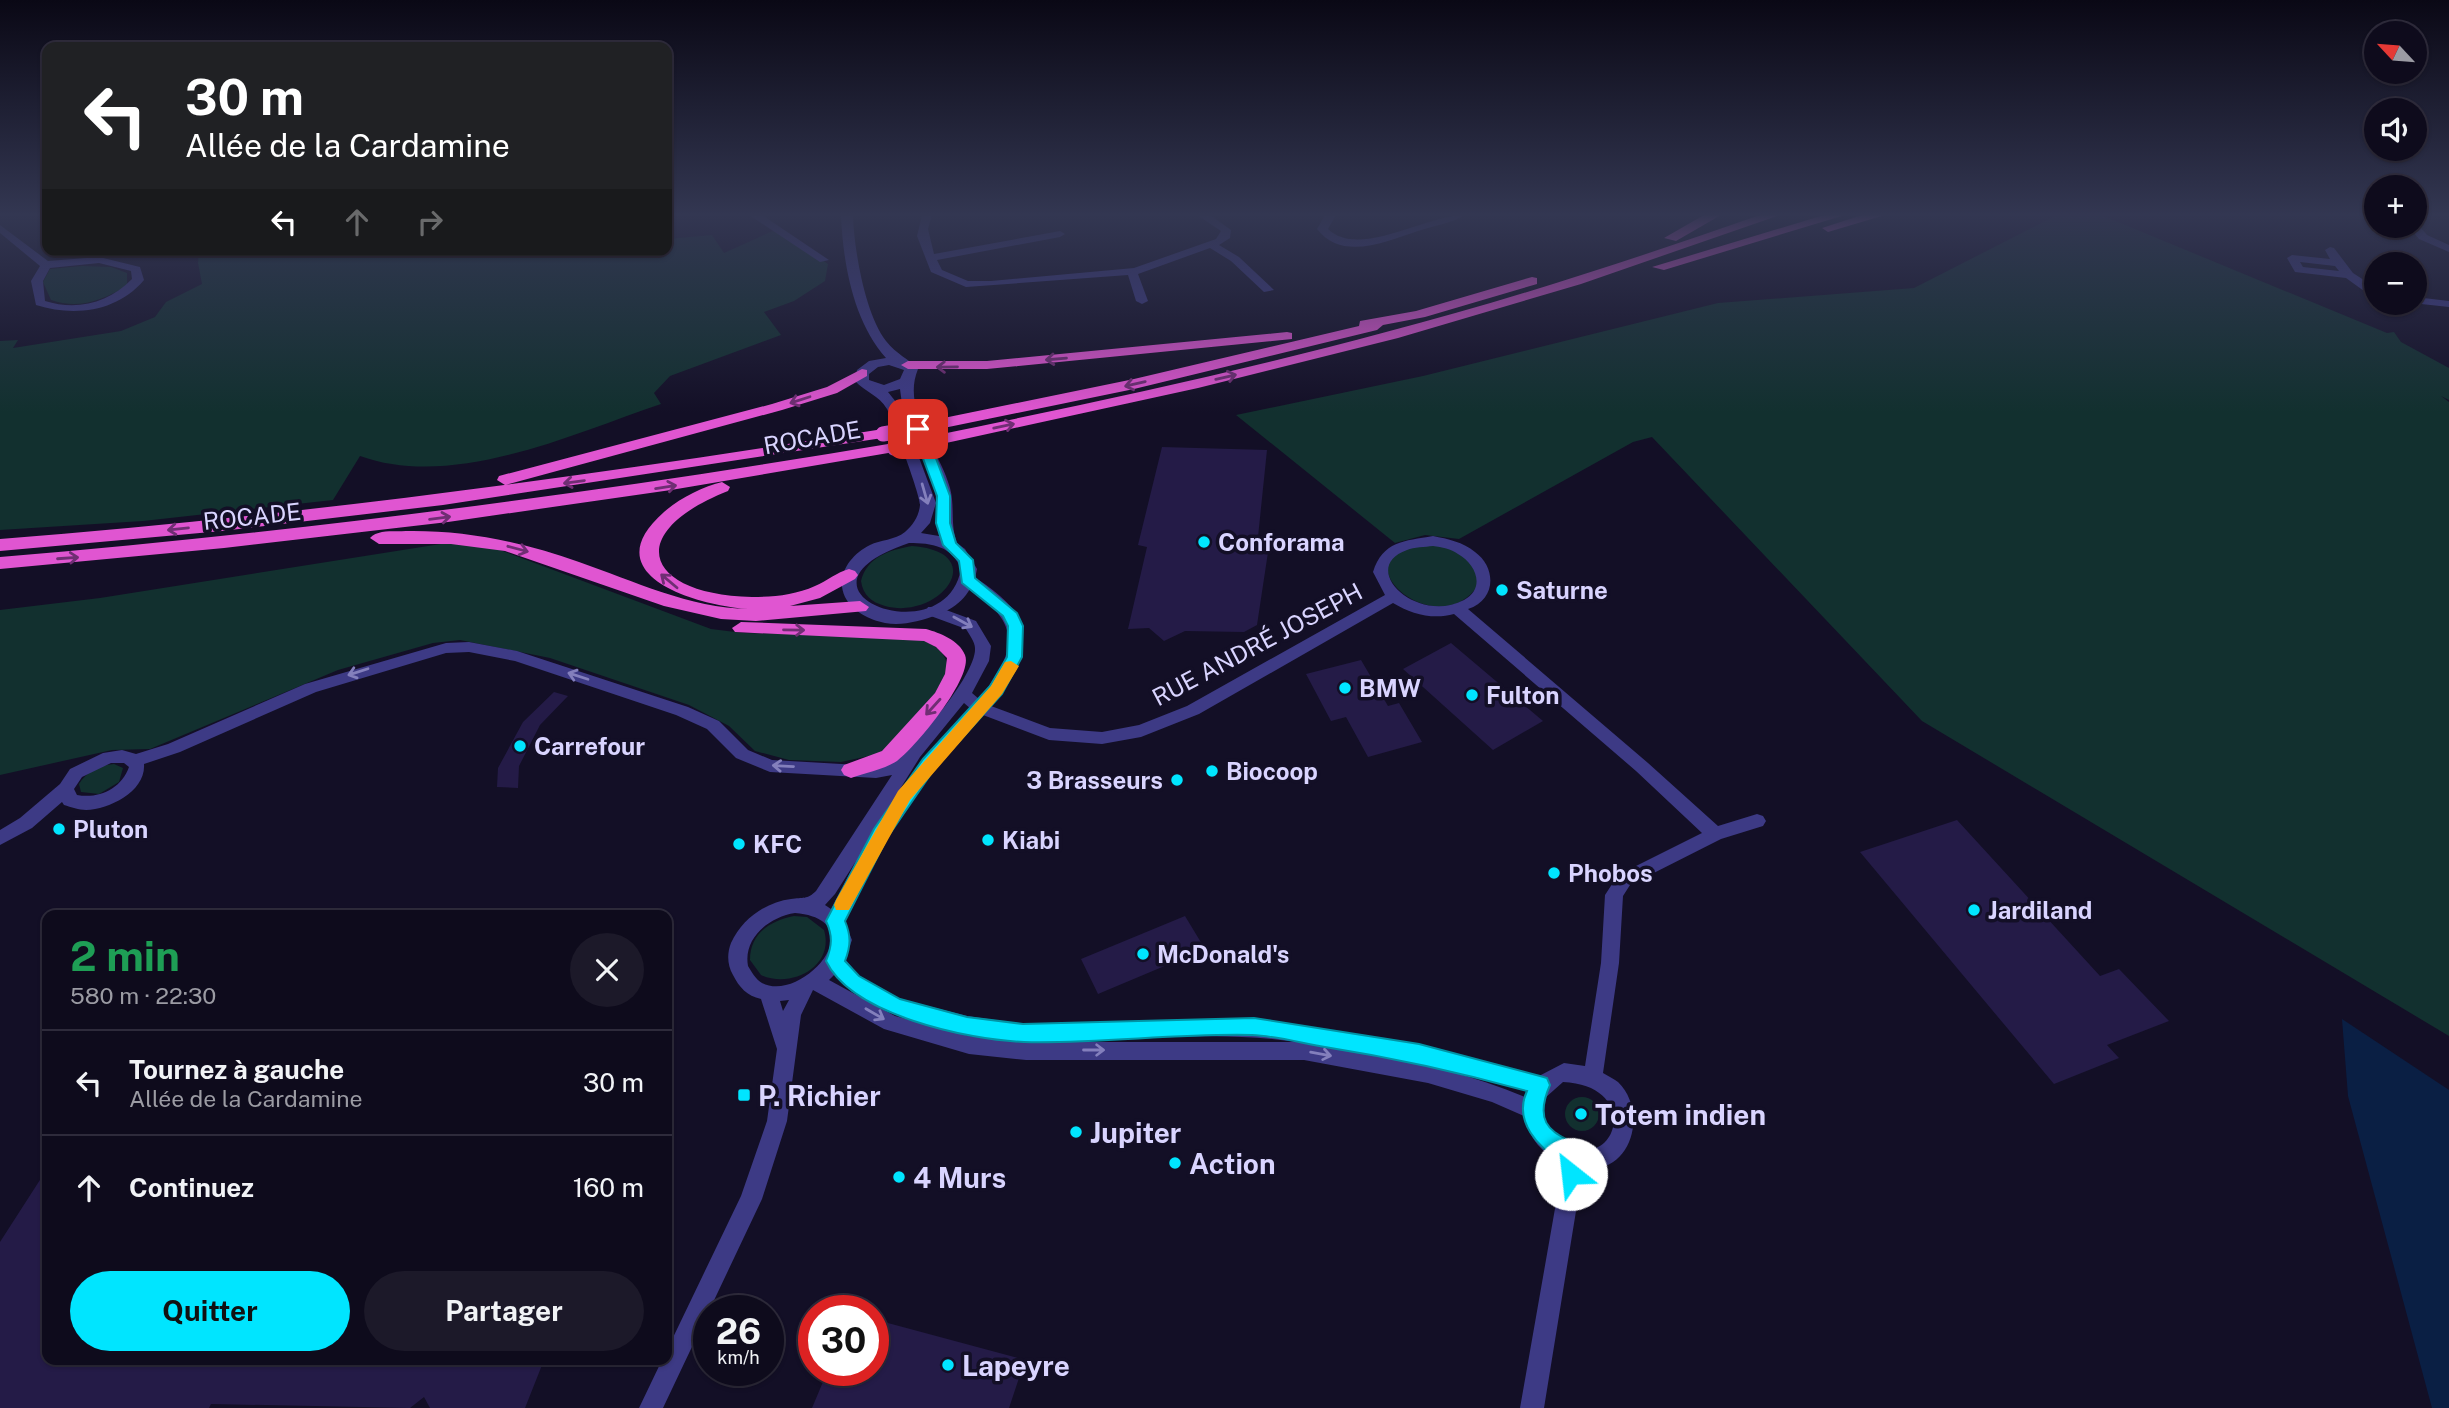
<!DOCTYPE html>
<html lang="fr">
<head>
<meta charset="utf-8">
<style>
  :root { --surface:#0e0b1c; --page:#1c1929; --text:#f1f3f6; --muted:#9b9ba3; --line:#2e2b3b; --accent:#00e5ff }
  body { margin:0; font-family:"Public Sans",sans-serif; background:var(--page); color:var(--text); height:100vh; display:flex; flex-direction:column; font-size:26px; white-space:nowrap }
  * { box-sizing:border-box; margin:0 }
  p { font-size:23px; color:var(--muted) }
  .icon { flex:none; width:38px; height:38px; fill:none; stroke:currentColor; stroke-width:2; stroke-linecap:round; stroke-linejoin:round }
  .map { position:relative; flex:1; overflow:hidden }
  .sheet { position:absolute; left:42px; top:910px; width:630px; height:455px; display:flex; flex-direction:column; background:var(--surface); border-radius:14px; box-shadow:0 2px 5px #0004,0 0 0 2px var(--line) }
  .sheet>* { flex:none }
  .banner { position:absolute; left:42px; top:42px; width:630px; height:214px; border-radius:14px; box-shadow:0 2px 5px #0004,0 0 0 2px var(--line); background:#202124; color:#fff; overflow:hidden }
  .needle { width:46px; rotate:296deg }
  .tools { position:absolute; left:2364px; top:21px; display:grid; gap:14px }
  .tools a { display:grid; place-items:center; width:63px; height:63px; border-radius:50%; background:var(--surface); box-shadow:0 2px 5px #0004,0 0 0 2px var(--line); font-size:35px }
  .speed { position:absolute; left:693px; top:1295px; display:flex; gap:14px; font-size:35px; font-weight:700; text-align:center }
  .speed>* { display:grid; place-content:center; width:91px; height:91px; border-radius:50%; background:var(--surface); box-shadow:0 2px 5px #0004,0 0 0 2px var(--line); line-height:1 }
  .speed small { font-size:18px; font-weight:400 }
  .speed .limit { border:10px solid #d22; background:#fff; color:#111 }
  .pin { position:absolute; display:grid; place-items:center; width:60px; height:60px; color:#fff; margin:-30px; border-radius:14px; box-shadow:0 4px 10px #0006 }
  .me { position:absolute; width:77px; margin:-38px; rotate:331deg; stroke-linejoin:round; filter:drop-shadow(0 0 5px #0008) }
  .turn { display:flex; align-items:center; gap:24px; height:147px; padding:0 28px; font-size:32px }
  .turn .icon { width:91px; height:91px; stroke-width:2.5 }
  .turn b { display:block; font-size:49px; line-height:60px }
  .lanes { display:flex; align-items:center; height:66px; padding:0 28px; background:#0003; justify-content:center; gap:35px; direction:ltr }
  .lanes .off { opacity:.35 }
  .round { display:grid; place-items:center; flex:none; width:74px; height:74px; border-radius:37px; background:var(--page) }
  .headline { display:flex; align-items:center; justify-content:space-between; height:119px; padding:0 28px }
  h1 { font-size:42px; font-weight:700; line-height:52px; color:#1e9e55 }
  .action { display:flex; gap:14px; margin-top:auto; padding:14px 28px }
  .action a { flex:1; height:80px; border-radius:42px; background:var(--accent); color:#111; font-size:28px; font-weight:700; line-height:80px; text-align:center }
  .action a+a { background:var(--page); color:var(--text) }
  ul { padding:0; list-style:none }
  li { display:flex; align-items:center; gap:21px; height:105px; padding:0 28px; border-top:2px solid var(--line) }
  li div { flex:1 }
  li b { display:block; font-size:26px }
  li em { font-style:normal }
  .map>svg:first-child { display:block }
  .green { fill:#12302f }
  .water { fill:#0a1f44 }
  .building { fill:#241b47 }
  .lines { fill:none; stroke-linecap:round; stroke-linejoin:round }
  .minor { fill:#3d3a85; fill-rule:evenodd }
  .tertiary { fill:#3d3a85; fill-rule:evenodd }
  .trunk { fill:#e055d1; fill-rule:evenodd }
  .trunk-bridge { stroke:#e055d1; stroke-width:15 }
  .oneway { stroke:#6f2e73 }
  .oneway2 { stroke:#837fbc }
  .route { fill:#00e5ff; stroke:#0095a6; stroke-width:2 }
  .slow { fill:#f59e0b }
  .poi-dot { fill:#00e5ff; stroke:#130f26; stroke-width:2.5 }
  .labels { text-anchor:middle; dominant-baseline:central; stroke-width:7; stroke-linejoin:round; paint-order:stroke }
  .street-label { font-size:24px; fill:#d9d4ff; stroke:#130f26 }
  .poi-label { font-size:24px; font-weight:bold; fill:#d9d4ff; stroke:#130f26; text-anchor:start }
  .near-poi-label { font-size:28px; font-weight:bold; fill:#d9d4ff; stroke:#130f26; text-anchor:start }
</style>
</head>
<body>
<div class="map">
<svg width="2449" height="1408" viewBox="0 0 2449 1408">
  <rect width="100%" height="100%" fill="#130f26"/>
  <path class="green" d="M2057 215H2101L2387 333 2394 332 2401 342 2449 368V400L2441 396 2449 402V1036L1922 721 1652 437 1633 442 1459 539 1425 535 1395 543 1236 415 1423 376 1718 303 1914 288Z
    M777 229 828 264 825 281 794 301 764 312 781 335 670 376 654 393 661 404C572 434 454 490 360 456L333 500 143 521 0 530V341L18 340 13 348 121 331 155 317 166 302 202 284 198 263 199 250H667V239L712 235 724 253Z
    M82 266 111 267 127 273V286C102 300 79 310 51 300L43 282 50 269Z
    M447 543 492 547 711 629 743 633 910 636C933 643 950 650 948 678L894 745 878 754 841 762 789 760 755 751 729 726 689 705 550 658 460 640 433 643 338 670 150 749 112 750 0 775V610L100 598Z
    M1436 545 1451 548 1474 564 1479 584C1440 645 1345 565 1409 548 1417 546 1427 546 1436 545Z
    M912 546C992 552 940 621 885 606 871 602 863 595 861 581 867 557 889 550 912 546Z
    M114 764 123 768 119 782 99 794 81 792 79 784C86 772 100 765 114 764Z
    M794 916 807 917 824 930C835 967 791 989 761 975L750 960C750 933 770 921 794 916Z
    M1565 1114a17 17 0 1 1 34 0a17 17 0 1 1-34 0Z"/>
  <path class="water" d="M2342 1019 2449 1090V1408H2432L2348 1096Z"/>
  <path class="building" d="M1162 447 1267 450 1258 537 1270 539 1257 625 1244 632 1185 631 1164 641 1149 628 1128 629 1147 547 1138 545Z
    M1451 643 1543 721 1493 750 1403 669Z
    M1361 660 1388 706 1399 703 1422 742 1368 757 1346 717 1331 721 1306 674Z
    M554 692 568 696 540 725 519 766 518 788 497 787 498 768 523 722Z
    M1957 820 2100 976 2119 969 2169 1021 2107 1045 2119 1058 2054 1084 1860 852Z
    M1185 916 1205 949 1098 994 1081 959Z
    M47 1169V1360H544L525 1408H430L424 1397 410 1408 211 1404 209 1408H0V1242Z
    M873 1319 1025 1360 1009 1408H812L828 1370H873Z"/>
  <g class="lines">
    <path class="minor" d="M749 215H762L829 260 820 262Z
      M922 215H932L928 229 934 254 1060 231 1065 234 1060 237 937 260 942 270 968 281H991L1134 268 1216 239 1221 231 1197 215H1210L1231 230 1230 238 1219 245 1239 257 1274 290 1264 292 1231 261 1210 248 1138 274 1148 301 1142 304 1136 301 1128 275 966 287 931 272 917 236Z
      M1325 215H1336L1328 229C1359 259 1425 215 1465 215 1452 223 1433 226 1418 231 1386 241 1343 262 1317 229Z
      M0 225 48 261 99 257 140 267 144 280C117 312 74 317 36 305L31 281 40 266 0 233ZM99 263 131 271 132 279C109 303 77 311 45 301L43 281 50 268Z
      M2412 227H2420L2427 235 2449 245V252L2419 239 2411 229Z
      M2330 247 2334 248 2353 273 2376 288V295L2364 291 2346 278 2295 272 2287 258 2292 255 2330 259 2325 250ZM2300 262 2335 266 2339 271 2303 267Z
      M2415 297 2449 301V307L2412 303H2415Z
      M1433 536C1448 539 1463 542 1475 552 1497 568 1496 600 1468 609L1648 763 1718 826 1757 814 1763 816 1766 821 1763 826 1721 839 1630 885 1623 896 1619 963 1603 1073C1608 1076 1614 1079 1618 1082 1649 1112 1631 1176 1583 1168L1544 1408H1520L1563 1163C1542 1154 1529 1138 1524 1116L1492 1102 1428 1083 1304 1060H1026L969 1054 884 1029 813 990 801 1015 787 1121 762 1199 663 1408H639L662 1360H667V1350L741 1196 767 1121 777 1049 761 999C747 996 739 987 733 975 727 965 727 953 731 943 742 919 766 902 791 899 803 897 807 900 816 891L892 775 876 778 770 772 736 758 707 729 676 715 515 661 469 652 446 653 316 692 180 752 144 764C146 791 110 809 86 810 79 810 71 807 64 805L62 802 32 828 0 845V830L20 818 60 784 70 769 103 753 122 750 136 754 168 744 305 684 446 643 469 642 517 651 688 707 719 721 748 750 772 760 876 766C881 764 887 764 892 761 914 748 977 674 975 648 975 642 969 634 966 629L928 615 926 611 928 607H938L976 621 991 646 989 661 972 693 979 699C1022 645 1019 622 963 583L961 580 963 577 968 575C979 579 991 588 1000 596 1042 631 1018 671 991 706L1050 728 1102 732 1139 725 1187 706 1385 595 1373 572C1383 541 1404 541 1433 536ZM1433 546C1442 547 1451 549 1458 554 1476 564 1486 588 1464 600 1417 625 1357 568 1407 550 1414 547 1425 547 1433 546ZM1393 603C1411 614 1433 620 1454 614L1636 771 1702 833 1618 875 1605 895 1601 963 1585 1066 1564 1063 1539 1076 1418 1044 1254 1018 1023 1024 967 1016 900 999 859 976 845 959 852 940 844 921 873 861 901 815 924 783 983 715 1049 740 1102 744 1141 737 1199 714ZM964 703 971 709 900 789 920 757ZM111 763H124L129 767C121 789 99 799 77 795L74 789 82 777ZM856 861 831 909 825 905 835 894ZM795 913C876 920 802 1004 762 983 756 980 751 971 748 966 743 938 769 917 795 913ZM835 974C855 1000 889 1013 921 1021 955 1030 990 1041 1025 1042 1115 1044 1206 1028 1295 1042H1026L969 1036 895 1016 829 980ZM789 1000 783 1011 780 1001ZM1365 1053 1418 1062 1528 1091 1525 1097C1473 1075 1420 1063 1365 1053ZM1563 1082C1648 1086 1612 1184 1558 1137 1546 1127 1541 1114 1545 1098Z"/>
    <path class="tertiary" d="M841 215H853C854 249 865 314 886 341 897 355 908 358 918 369 901 410 940 450 950 488 955 506 950 525 957 543L965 549 977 569C973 592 959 607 937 615 920 621 903 626 885 623 870 620 852 611 845 597 835 576 850 555 870 545 880 540 895 540 905 532 913 525 919 516 920 505 921 497 892 419 887 409 879 395 865 392 855 381L857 370 869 361 886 358C853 321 843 263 841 215ZM889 365 904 370 900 379 884 385 869 380V374L878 367ZM900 389 903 412 935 487 939 536 921 533 930 523 936 503 900 407 888 392ZM909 543C932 543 952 546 961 569 945 657 772 589 909 543Z"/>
    <path class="trunk" d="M1704 215H1721L1676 241 1664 238Z
      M1760 215H1780L1581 284 1398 338 1198 388 937 445 929 440 937 435C1087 404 1238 372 1386 332 1513 299 1637 258 1760 215Z
      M1824 215H1845L1664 270 1652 267Z
      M1862 215H1885L1828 232 1822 228Z
      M1532 277 1537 278V284L1425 317 1383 325 1377 330 1134 389 929 431 921 426 929 421 1134 379 1359 326 1360 321 1416 311Z
      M1287 332 1292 333V339L987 369H908L901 365 908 361H987Z
      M862 369 867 370V376L837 393 782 410 505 485 497 480 499 476 772 404 827 387Z
      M883 429 891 434 889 437 443 505 222 531 0 551V539C296 516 590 476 883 429Z
      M894 443 900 445V451L671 490 448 522 224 548 0 569V557C300 532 597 493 894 443Z
      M722 482 730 487 728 491C620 534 647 595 752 597 774 597 795 595 815 586 827 581 837 572 849 569L855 571 858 575 855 579 820 598 790 606 860 601 869 607 866 611 756 621 721 619 664 606 505 551 451 544H379L370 538C378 529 395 532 406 531 466 530 523 542 579 562 634 581 689 608 749 609 699 606 591 576 664 512 680 498 702 487 722 482Z
      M741 622 926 629C940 633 959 640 965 655 974 677 915 748 897 761 885 769 865 773 851 778L844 775 841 770 844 765 882 751 935 693 945 674 947 658 936 647 924 641 735 632 732 628Z"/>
    <path class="trunk-bridge" d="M883 434 929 426
      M894 448 937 440"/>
  </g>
  <defs><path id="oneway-shaft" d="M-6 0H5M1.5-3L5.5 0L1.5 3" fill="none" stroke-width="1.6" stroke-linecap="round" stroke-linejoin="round" transform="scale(1.75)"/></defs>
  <g class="oneway">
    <use href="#oneway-shaft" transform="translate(1056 359) rotate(175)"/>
    <use href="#oneway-shaft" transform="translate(947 367) rotate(179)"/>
    <use href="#oneway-shaft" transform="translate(1226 377) rotate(-13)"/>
    <use href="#oneway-shaft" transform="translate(1135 384) rotate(167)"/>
    <use href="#oneway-shaft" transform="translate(800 400) rotate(162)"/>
    <use href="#oneway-shaft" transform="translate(1004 426) rotate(-12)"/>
    <use href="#oneway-shaft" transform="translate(574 482) rotate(172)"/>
    <use href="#oneway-shaft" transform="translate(666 487) rotate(-9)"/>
    <use href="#oneway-shaft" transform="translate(440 518) rotate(-7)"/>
    <use href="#oneway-shaft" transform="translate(178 529) rotate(174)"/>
    <use href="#oneway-shaft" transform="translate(518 549) rotate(15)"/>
    <use href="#oneway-shaft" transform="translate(68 558) rotate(-4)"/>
    <use href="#oneway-shaft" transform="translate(669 581) rotate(-140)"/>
    <use href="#oneway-shaft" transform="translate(794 630) rotate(1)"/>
    <use href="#oneway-shaft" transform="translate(933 707) rotate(132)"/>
  </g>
  <g class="oneway2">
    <use href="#oneway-shaft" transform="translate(925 494) rotate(74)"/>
    <use href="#oneway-shaft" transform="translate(963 622) rotate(29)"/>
    <use href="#oneway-shaft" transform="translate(358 672) rotate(162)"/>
    <use href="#oneway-shaft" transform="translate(578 676) rotate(-162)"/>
    <use href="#oneway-shaft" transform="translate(783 766) rotate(-177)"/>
    <use href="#oneway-shaft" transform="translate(875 1014) rotate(30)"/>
    <use href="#oneway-shaft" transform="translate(1094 1050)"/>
    <use href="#oneway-shaft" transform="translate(1321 1054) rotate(10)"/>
  </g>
  <linearGradient id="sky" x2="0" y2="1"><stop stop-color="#0a0815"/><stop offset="0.52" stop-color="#333752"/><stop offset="1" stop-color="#333752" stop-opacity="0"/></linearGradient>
  <rect width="2449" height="413" fill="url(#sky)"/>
  <path class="route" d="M918 425 925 429 950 496V523L956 543 973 560 975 578 1017 613 1023 626 1022 657 1002 694 935 768 887 838 845 921C851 936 851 945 845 961L859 976 900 999 967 1017 1023 1024 1254 1018 1419 1044 1540 1076 1547 1078 1550 1085C1526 1140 1576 1133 1583 1154 1586 1162 1582 1173 1579 1181L1571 1184 1564 1181 1561 1174 1563 1162C1538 1148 1513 1121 1527 1091 1458 1072 1395 1058 1325 1047 1301 1043 1276 1036 1252 1035 1176 1033 1100 1044 1024 1042 968 1040 852 1015 826 961 832 946 833 936 826 921L874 829 923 759 990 686 1007 657 1008 626 1003 616 962 583 959 561 943 545 936 523 937 496 912 429Z"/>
  <path class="slow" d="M1011 661 1019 666 1002 694 910 800 849 910H836L834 905 836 900 898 791 991 686 1005 662Z"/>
  <g class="poi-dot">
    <circle cx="1204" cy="542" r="7"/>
    <circle cx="1502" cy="590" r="7"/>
    <circle cx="1345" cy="688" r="7"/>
    <circle cx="1472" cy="695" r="7"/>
    <circle cx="520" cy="746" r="7"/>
    <circle cx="1212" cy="771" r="7"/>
    <circle cx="1177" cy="780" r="7"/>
    <circle cx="59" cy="829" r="7"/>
    <circle cx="988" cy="840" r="7"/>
    <circle cx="739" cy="844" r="7"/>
    <circle cx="1554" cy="873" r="7"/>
    <circle cx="1974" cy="910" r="7"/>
    <circle cx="1143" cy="954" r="7"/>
    <rect x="737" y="1088" width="14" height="14" rx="3.5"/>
    <circle cx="1581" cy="1114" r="7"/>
    <circle cx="1076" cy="1132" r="7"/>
    <circle cx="1175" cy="1163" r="7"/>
    <circle cx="899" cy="1177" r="7"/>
    <circle cx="948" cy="1365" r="7"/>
  </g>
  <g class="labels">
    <g class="street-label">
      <text transform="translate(812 437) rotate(-10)">ROCADE</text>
      <text transform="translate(252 516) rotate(-6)">ROCADE</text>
      <text transform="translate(1257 644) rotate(-28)">RUE ANDRÉ JOSEPH</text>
    </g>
    <g class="poi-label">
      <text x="1218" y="542">Conforama</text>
      <text x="1516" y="590">Saturne</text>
      <text x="1359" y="688">BMW</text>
      <text x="1486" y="695">Fulton</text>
      <text x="534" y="746">Carrefour</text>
      <text x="1226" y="771">Biocoop</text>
      <text x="1163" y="780" text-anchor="end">3 Brasseurs</text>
      <text x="73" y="829">Pluton</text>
      <text x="1002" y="840">Kiabi</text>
      <text x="753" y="844">KFC</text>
      <text x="1568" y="873">Phobos</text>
      <text x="1988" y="910">Jardiland</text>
      <text x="1157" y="954">McDonald's</text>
    </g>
    <g class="near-poi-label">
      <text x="758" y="1095">P. Richier</text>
      <text x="1595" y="1114">Totem indien</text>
      <text x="1090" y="1132">Jupiter</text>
      <text x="1189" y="1163">Action</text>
      <text x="913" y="1177">4 Murs</text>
      <text x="962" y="1365">Lapeyre</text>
    </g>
  </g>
</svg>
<div class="tools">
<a><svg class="needle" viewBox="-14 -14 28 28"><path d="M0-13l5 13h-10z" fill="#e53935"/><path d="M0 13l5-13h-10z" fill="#9b9ba3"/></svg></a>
<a><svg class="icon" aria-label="sound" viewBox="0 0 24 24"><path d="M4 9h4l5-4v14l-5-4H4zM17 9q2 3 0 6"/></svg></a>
<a>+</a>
<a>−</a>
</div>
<div class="speed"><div>26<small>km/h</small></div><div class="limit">30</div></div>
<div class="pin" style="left:918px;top:429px;background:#d93025"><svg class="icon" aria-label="arrive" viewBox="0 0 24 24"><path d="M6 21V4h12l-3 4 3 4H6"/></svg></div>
<svg class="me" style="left:1571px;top:1174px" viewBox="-20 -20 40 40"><circle r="19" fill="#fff"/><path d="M0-13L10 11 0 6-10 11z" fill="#00e5ff"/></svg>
<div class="banner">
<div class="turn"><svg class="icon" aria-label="left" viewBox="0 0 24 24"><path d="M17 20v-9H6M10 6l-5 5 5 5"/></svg><div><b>30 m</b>Allée de la Cardamine</div></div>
<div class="lanes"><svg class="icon" aria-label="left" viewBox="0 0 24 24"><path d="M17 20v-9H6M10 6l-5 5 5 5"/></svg><svg class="icon off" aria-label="ahead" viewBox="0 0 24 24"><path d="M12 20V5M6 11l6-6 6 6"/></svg><svg class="icon off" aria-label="right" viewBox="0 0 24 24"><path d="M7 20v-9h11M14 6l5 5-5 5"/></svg></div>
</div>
<section class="sheet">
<div class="headline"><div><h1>2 min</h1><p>580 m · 22:30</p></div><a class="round"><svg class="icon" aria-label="close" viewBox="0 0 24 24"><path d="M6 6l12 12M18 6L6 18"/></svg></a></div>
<ul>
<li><svg class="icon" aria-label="left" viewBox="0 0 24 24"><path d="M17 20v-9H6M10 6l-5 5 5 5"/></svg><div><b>Tournez à gauche</b><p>Allée de la Cardamine</p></div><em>30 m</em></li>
<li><svg class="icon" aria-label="ahead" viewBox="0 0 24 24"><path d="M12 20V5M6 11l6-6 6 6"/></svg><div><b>Continuez</b></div><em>160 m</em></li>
</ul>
<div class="action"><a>Quitter</a><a>Partager</a></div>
</section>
</div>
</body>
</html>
